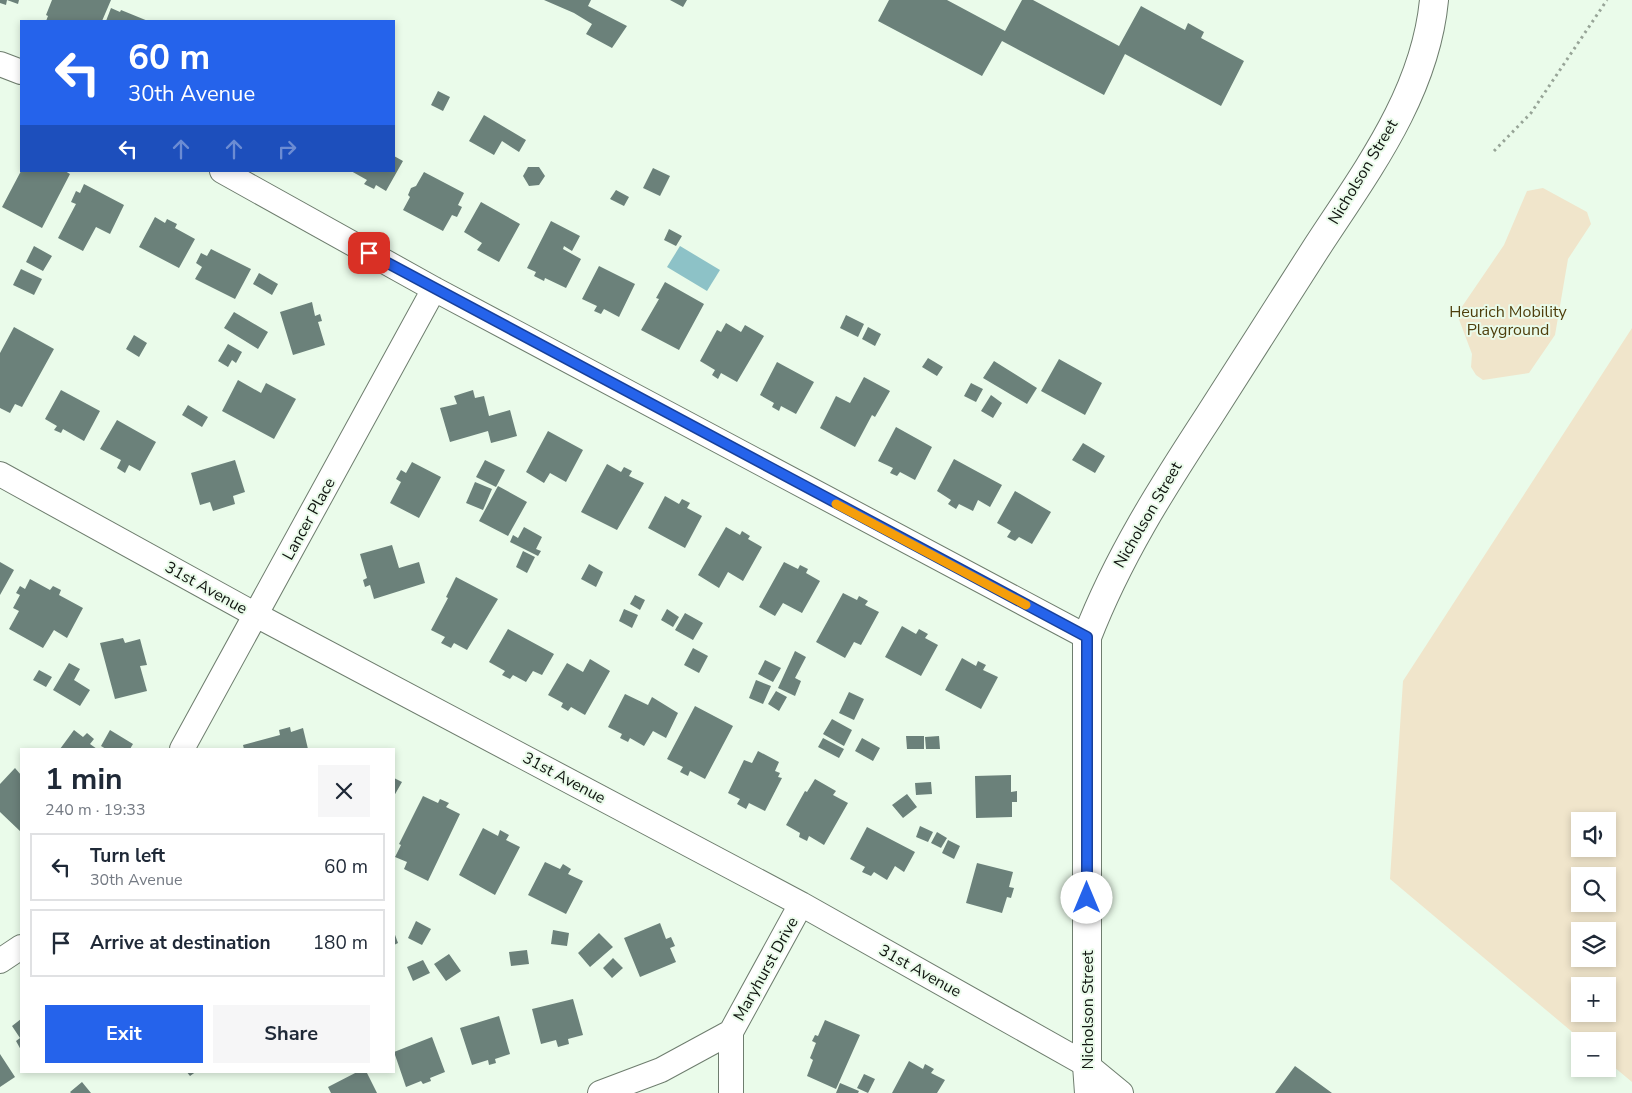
<!DOCTYPE html>
<html lang="en">
<head>
<meta charset="utf-8">
<style>
  :root { --surface:#fff; --page:#f6f6f7; --text:#1f2937; --muted:#747a83; --line:#e0e1e3; --accent:#2563eb }
  body { margin:0; font-family:"Nunito Sans",sans-serif; background:var(--page); color:var(--text); height:100vh; display:flex; flex-direction:column; font-size:19px; white-space:nowrap }
  * { box-sizing:border-box; margin:0 }
  p { font-size:16px; color:var(--muted) }
  .icon { flex:none; width:28px; height:28px; fill:none; stroke:currentColor; stroke-width:2; stroke-linecap:round; stroke-linejoin:round }
  .map { position:relative; flex:1; overflow:hidden }
  .side { position:absolute; left:20px; top:748px; width:375px; height:325px; display:flex; flex-direction:column; background:var(--surface); border-radius:0px; box-shadow:0 2px 8px #0003 }
  .side>* { flex:none }
  .top-card { position:absolute; left:20px; top:20px; width:375px; height:152px; border-radius:0px; box-shadow:0 2px 8px #0003; background:#2563eb; color:#fff; overflow:hidden }
  .tools { position:absolute; left:1571px; top:812px; display:grid; gap:10px }
  .tools a { display:grid; place-items:center; width:45px; height:45px; border-radius:0px; background:var(--surface); box-shadow:0 2px 8px #0003; font-size:25px }
  .pin { position:absolute; display:grid; place-items:center; width:42px; height:42px; color:#fff; margin:-21px; border-radius:10px; box-shadow:0 2px 8px #0006 }
  .me { position:absolute; width:55px; margin:-28px; rotate:0deg; stroke-linejoin:round; filter:drop-shadow(0 0 4px #0008) }
  .turn { display:flex; align-items:center; gap:18px; height:105px; padding:0 25px; font-size:22px }
  .turn .icon { width:65px; height:65px; stroke-width:2.5 }
  .turn b { display:block; font-size:35px; line-height:42px }
  .lanes { display:flex; align-items:center; height:48px; padding:0 25px; background:#0003; justify-content:center; gap:25px; direction:ltr }
  .lanes .off { opacity:.35 }
  .round { display:grid; place-items:center; flex:none; width:52px; height:52px; border-radius:0px; background:var(--page) }
  .headline { display:flex; align-items:center; justify-content:space-between; height:85px; padding:0 25px }
  h1 { font-size:30px; font-weight:700; line-height:38px }
  .cta { display:flex; gap:10px; margin-top:auto; padding:10px 25px }
  .cta a { flex:1; height:58px; border-radius:0px; background:var(--accent); color:#fff; font-size:20px; font-weight:700; line-height:58px; text-align:center }
  .cta a+a { background:var(--page); color:var(--text) }
  ul { padding:0; list-style:none }
  li { display:flex; align-items:center; gap:15px; height:68px; margin:0 10px 8px; padding:0 15px; border:2px solid var(--line); border-radius:0px }
  li div { flex:1 }
  li b { display:block; font-size:19px }
  li em { font-style:normal }
  .map>svg:first-child { display:block }
  .green { fill:#f0e5cb; fill-rule:evenodd }
  .water { fill:#8dc2c7 }
  .building { fill:#6b817a }
  .lines { fill:none; stroke-linecap:round; stroke-linejoin:round }
  .street-casing { stroke:#6e7d6e; stroke-width:26 }
  .secondary-casing { stroke:#6e7d6e; stroke-width:30 }
  .path { stroke:#97a497; stroke-width:3; stroke-dasharray:2.5 4; stroke-linecap:butt }
  .street { stroke:#fff; stroke-width:24 }
  .secondary { stroke:#fff; stroke-width:28 }
  .route-casing { stroke:#184099; stroke-width:12 }
  .route { stroke:#2563eb; stroke-width:9 }
  .slow { stroke:#f59e0b; stroke-width:9 }
  .labels { text-anchor:middle; dominant-baseline:central; stroke-width:4; stroke-linejoin:round; paint-order:stroke }
  .street-label { font-size:16px; fill:#101510; stroke:#eafbea }
  .park-label { font-size:16px; fill:#4f3e0c; stroke:#eafbea }
</style>
</head>
<body>
<div class="map">
<svg width="1632" height="1093" viewBox="0 0 1632 1093">
  <rect width="100%" height="100%" fill="#eafbea"/>
  <path class="green" d="M1543 188 1587 212 1591 224 1568 259 1555 335 1529 373 1483 380 1476 375 1471 367 1472 354 1457 314 1504 245 1527 191Z
    M1632 328V1082L1608 1062V1041H1583L1390 879 1403 681ZM1580 821H1608V849H1580ZM1580 876H1608V904H1580ZM1580 931H1608V959H1580ZM1580 986H1608V1014H1580Z"/>
  <path class="water" d="M680 246 720 270 707 291 667 267Z"/>
  <path class="building" d="M0 0H7L6 5 0 3Z
    M7 0H19L18 4Z
    M52 0H111L102 21H46L48 16 46 15Z
    M544 0H591L588 6 627 26 612 48 586 34 592 24 574 13Z
    M670 0H687L683 7Z
    M889 0H947L1005 31 1022 0H1033L1119 46 1141 6 1185 30 1188 23 1204 32 1201 38 1244 61 1221 106 1125 54 1104 95 1002 41 982 76 878 21Z
    M111 8 120 12 121 10 148 21H106Z
    M438 91 450 97 443 111 431 105Z
    M484 115 526 140 519 152 502 141 494 155 469 141Z
    M394 156 403 161 386 191 376 185 374 189 364 184 367 180 351 171H394Z
    M528 167H539L545 176 539 185 529 186 523 176Z
    M653 168 670 176 660 196 643 188Z
    M21 171H65L70 174 42 228 2 207Z
    M424 172 464 193 458 205 462 207 457 217 452 215 443 231 403 210 410 197 408 195 411 188 416 186Z
    M84 184 124 205 110 234 96 227 83 251 58 238 76 204 71 202 76 191 80 193Z
    M616 190 629 197 624 206 610 199Z
    M481 202 520 224 499 262 477 250 482 243 464 232Z
    M155 217 165 223 167 219 177 224 175 228 195 239 179 268 139 247Z
    M551 221 580 236 572 251 564 246 563 249 581 259 566 288 545 278 544 281 534 276 536 272 527 268Z
    M669 229 682 236 676 246 664 240Z
    M34 246 52 256 43 271 26 262Z
    M211 249 251 269 235 299 195 279 202 267 196 263 201 253 207 256Z
    M599 266 635 284 619 317 604 309 601 314 594 311 597 306 582 299Z
    M21 269 42 279 34 295 13 285Z
    M259 273 278 284 272 295 253 284Z
    M665 282 704 304 679 350 641 330 659 299 656 298Z
    M312 302 315 316 320 314 322 321 318 322 325 345 293 355 280 312Z
    M234 312 268 332 258 349 224 328Z
    M846 315 864 324 858 337 840 328Z
    M726 323 741 332 745 325 764 336 737 382 721 373 718 379 712 375 715 370 700 361 717 330 721 332Z
    M14 327 54 349 22 407 15 404 10 413 0 408V353Z
    M868 327 881 334 875 346 862 339Z
    M134 335 147 343 139 357 126 349Z
    M228 344 242 352 236 363 232 360 228 367 218 361Z
    M928 358 943 367 937 376 922 367Z
    M1059 359 1102 383 1085 415 1041 391Z
    M994 361 1037 388 1027 404 983 378Z
    M777 362 814 382 796 414 781 406 779 411 772 407 774 403 760 395Z
    M864 377 890 391 875 417 872 415 855 447 820 428 836 396 850 403Z
    M238 380 261 393 266 383 296 399 274 439 222 411Z
    M971 383 983 389 976 402 964 396Z
    M61 390 100 411 84 441 63 429 61 433 54 430 57 426 45 419Z
    M473 390 475 398 484 396 489 416 510 410 517 436 491 443 488 431 450 442 440 408 457 404 454 396Z
    M991 395 1002 403 993 418 981 411Z
    M188 405 208 417 202 427 182 415Z
    M117 420 156 442 140 471 129 465 125 473 117 468 121 460 100 449Z
    M896 427 932 447 915 480 900 472 897 476 890 473 893 468 878 461Z
    M548 431 583 450 566 482 550 473 544 483 526 472Z
    M1083 443 1105 456 1095 473 1072 460Z
    M954 459 1002 485 990 507 978 500 973 511 959 504 956 509 948 504 951 500 937 491Z
    M235 460 245 492 233 496 235 504 213 511 210 502 200 505 191 473Z
    M485 460 505 470 496 487 476 477Z
    M412 462 441 477 419 518 390 503 401 482 396 479 401 470 406 473Z
    M607 464 621 472 624 467 632 471 629 476 644 483 617 530 581 512Z
    M475 482 492 489 483 510 466 503Z
    M498 486 527 502 508 536 479 521Z
    M1015 491 1051 512 1032 544 1019 537 1015 541 1007 537 1011 531 997 523Z
    M665 496 679 504 682 499 690 503 687 508 702 516 685 548 648 528Z
    M524 527 542 537 536 549 541 551 538 556 510 542 513 535 518 538Z
    M726 527 740 535 742 531 750 536 748 539 762 547 743 581 728 572 719 588 698 575Z
    M392 545 399 568 419 562 425 583 374 599 370 585 365 587 363 580 367 578 360 554Z
    M523 551 535 557 527 573 516 567Z
    M0 562 14 570 0 595Z
    M784 562 798 569 800 565 808 569 806 573 820 581 802 613 783 603 775 616 759 607Z
    M589 564 603 572 596 587 581 579Z
    M456 577 498 599 467 650 454 643 451 648 441 643 445 637 431 630 448 598 446 597Z
    M30 579 50 590 53 586 61 590 59 595 83 608 67 638 54 630 43 648 9 629 19 611 13 608 20 595 16 593 20 586 25 589Z
    M843 593 857 600 859 596 868 601 865 605 879 612 861 645 854 642 845 658 816 642Z
    M635 595 645 600 640 610 630 604Z
    M624 609 638 615 632 628 619 621Z
    M667 609 679 617 673 627 661 620Z
    M685 613 703 623 693 640 675 630Z
    M902 626 916 634 919 629 928 634 925 638 938 645 921 676 885 657Z
    M508 629 554 654 542 675 533 671 526 682 513 675 510 679 502 675 505 671 489 662Z
    M123 638 125 643 140 639 147 665 140 666 147 691 115 699 100 643Z
    M693 648 708 656 699 673 684 665Z
    M795 651 806 657 795 678 801 681 795 696 778 688Z
    M962 658 976 666 978 661 986 665 983 670 998 677 981 709 945 690Z
    M590 659 610 671 585 715 571 707 568 711 561 707 563 703 548 695 567 663 583 672Z
    M765 660 781 668 773 682 758 674Z
    M69 663 80 669 74 680 90 690 80 706 53 690Z
    M39 670 52 677 46 687 33 680Z
    M756 680 771 686 763 704 749 698Z
    M776 691 787 697 779 711 768 704Z
    M849 692 864 699 854 720 839 713Z
    M625 694 648 705 652 697 678 713 666 738 653 731 644 746 630 738 628 742 620 738 622 734 608 727Z
    M695 706 733 726 705 779 690 771 688 776 680 772 683 767 667 759Z
    M832 719 852 730 844 746 823 734Z
    M290 727 291 732 303 728 308 749H244L243 745 280 735 279 730Z
    M74 730 83 737 87 733 94 739 90 744 97 749H60Z
    M110 730 133 744 130 749H106L101 746Z
    M906 736H924V749H907Z
    M939 736 940 749H926L925 737Z
    M823 738 844 749 839 758 818 747Z
    M862 738 880 748 873 761 855 751Z
    M758 751 779 762 775 771 780 773 778 777 782 778 765 811 749 803 746 809 737 804 740 799 728 793 744 760 752 763Z
    M15 768 21 775V832L0 812V784Z
    M1011 775V792L1017 791V802H1012V817L976 818 975 776Z
    M394 778 402 782 394 796Z
    M815 779 836 791 833 795 848 803 824 845 809 836 807 841 799 837 800 833 786 825 805 791 807 792Z
    M931 782 932 794 916 795 915 783Z
    M907 794 917 807 903 818 892 805Z
    M423 796 438 803 440 799 449 803 446 807 460 814 428 881 404 869 407 862 395 857 401 845 399 844Z
    M920 826 933 832 928 842 916 837Z
    M867 827 915 852 904 872 895 866 887 880 874 872 871 876 862 872 865 867 850 859Z
    M483 828 498 836 500 830 509 835 506 840 520 847 495 895 459 875Z
    M937 832 947 838 941 848 931 843Z
    M948 840 960 846 954 859 942 853Z
    M545 862 560 869 563 864 571 869 568 874 583 881 566 914 528 895Z
    M977 863 1013 872 1009 887 1014 888 1011 898 1007 897 1002 913 966 903Z
    M416 921 431 929 422 945 408 938Z
    M660 923 666 939 671 937 675 946 670 948 676 962 640 977 624 938Z
    M553 930 569 933 567 946 551 944Z
    M394 932 398 943 394 945Z
    M599 933 613 947 590 967 578 953Z
    M527 950 529 964 511 966 509 952Z
    M449 954 461 971 446 981 434 964Z
    M613 958 623 968 612 978 603 968Z
    M423 960 430 973 413 981 407 967Z
    M573 999 583 1035 568 1039 569 1044 558 1047 556 1040 541 1044 532 1009Z
    M499 1016 510 1054 495 1059 496 1063 489 1065 488 1060 472 1065 460 1028Z
    M21 1019V1050L16 1041 20 1038 12 1026Z
    M825 1020 860 1035 836 1089 807 1076 813 1060 810 1058 816 1043 812 1041 815 1035 818 1036Z
    M432 1037 445 1072 430 1078 431 1081 423 1084 421 1081 406 1087 394 1052Z
    M0 1054 15 1077 0 1087Z
    M909 1061 923 1069 925 1064 934 1069 931 1073 945 1080 937 1093H892Z
    M1295 1066 1332 1093H1275Z
    M186 1071H197L190 1076Z
    M359 1071H366L377 1093H331L328 1087Z
    M864 1074 875 1079 868 1093 857 1088Z
    M82 1082 91 1093H71L70 1092Z
    M840 1083 859 1091 858 1093H836Z"/>
  <g class="lines">
    <g class="street-casing">
      <path id="street" d="M0 64 21 72
        M222 171 434 289 1087 637
        M0 474 256 615 801 904 1087 1065 1121 1093
        M182 749 434 289
        M0 961 21 947
        M600 1093 661 1070 731 1032
        M731 1093V1032L801 904"/>
    </g>
    <g class="secondary-casing">
      <path id="secondary" d="M1089 1093 1087 1065V637C1118 557 1162 488 1209 416 1244 361 1280 305 1315 250 1365 173 1425 95 1434 0"/>
    </g>
    <path class="path" d="M1494 151 1531 113 1607 0"/>
    <use href="#street" class="street"/>
    <use href="#secondary" class="secondary"/>
  </g>
  <g class="lines">
    <g class="route-casing">
      <path id="route" d="M369 253 1087 637V898"/>
    </g>
    <use href="#route" class="route"/>
    <path class="slow" d="M836 504 1026 605"/>
  </g>
  <g class="labels">
    <g class="street-label">
      <text transform="translate(1363 172) rotate(-59)">Nicholson Street</text>
      <text transform="translate(1148 515) rotate(-60)">Nicholson Street</text>
      <text transform="translate(309 519) rotate(-61)">Lancer Place</text>
      <text transform="translate(206 588) rotate(29)">31st Avenue</text>
      <text transform="translate(564 778) rotate(28)">31st Avenue</text>
      <text transform="translate(766 969) rotate(-61)">Maryhurst Drive</text>
      <text transform="translate(920 971) rotate(29)">31st Avenue</text>
      <text transform="translate(1088 1010) rotate(-90)">Nicholson Street</text>
    </g>
    <g class="park-label">
      <text x="1508" y="312">Heurich Mobility<tspan x="1508" dy="18">Playground</tspan></text>
    </g>
  </g>
</svg>
<div class="tools">
<a><svg class="icon" aria-label="sound" viewBox="0 0 24 24"><path d="M4 9h4l5-4v14l-5-4H4zM17 9q2 3 0 6"/></svg></a>
<a><svg class="icon" aria-label="search" viewBox="0 0 24 24"><circle cx="10" cy="10" r="6"/><path d="M15 15l6 6"/></svg></a>
<a><svg class="icon" aria-label="layers" viewBox="0 0 24 24"><path d="M12 4l9 5-9 5-9-5zM3 14l9 5 9-5"/></svg></a>
<a>+</a>
<a>−</a>
</div>
<div class="pin" style="left:369px;top:253px;background:#d93025"><svg class="icon" aria-label="arrive" viewBox="0 0 24 24"><path d="M6 21V4h12l-3 4 3 4H6"/></svg></div>
<svg class="me" style="left:1087px;top:898px" viewBox="-20 -20 40 40"><circle r="19" fill="#fff"/><path d="M0-13L10 11 0 6-10 11z" fill="#2563eb"/></svg>
<div class="top-card">
<div class="turn"><svg class="icon" aria-label="left" viewBox="0 0 24 24"><path d="M17 20v-9H6M10 6l-5 5 5 5"/></svg><div><b>60 m</b>30th Avenue</div></div>
<div class="lanes"><svg class="icon" aria-label="left" viewBox="0 0 24 24"><path d="M17 20v-9H6M10 6l-5 5 5 5"/></svg><svg class="icon off" aria-label="ahead" viewBox="0 0 24 24"><path d="M12 20V5M6 11l6-6 6 6"/></svg><svg class="icon off" aria-label="ahead" viewBox="0 0 24 24"><path d="M12 20V5M6 11l6-6 6 6"/></svg><svg class="icon off" aria-label="right" viewBox="0 0 24 24"><path d="M7 20v-9h11M14 6l5 5-5 5"/></svg></div>
</div>
<section class="side">
<div class="headline"><div><h1>1 min</h1><p>240 m · 19:33</p></div><a class="round"><svg class="icon" aria-label="close" viewBox="0 0 24 24"><path d="M6 6l12 12M18 6L6 18"/></svg></a></div>
<ul>
<li><svg class="icon" aria-label="left" viewBox="0 0 24 24"><path d="M17 20v-9H6M10 6l-5 5 5 5"/></svg><div><b>Turn left</b><p>30th Avenue</p></div><em>60 m</em></li>
<li><svg class="icon" aria-label="arrive" viewBox="0 0 24 24"><path d="M6 21V4h12l-3 4 3 4H6"/></svg><div><b>Arrive at destination</b></div><em>180 m</em></li>
</ul>
<div class="cta"><a>Exit</a><a>Share</a></div>
</section>
</div>
</body>
</html>
